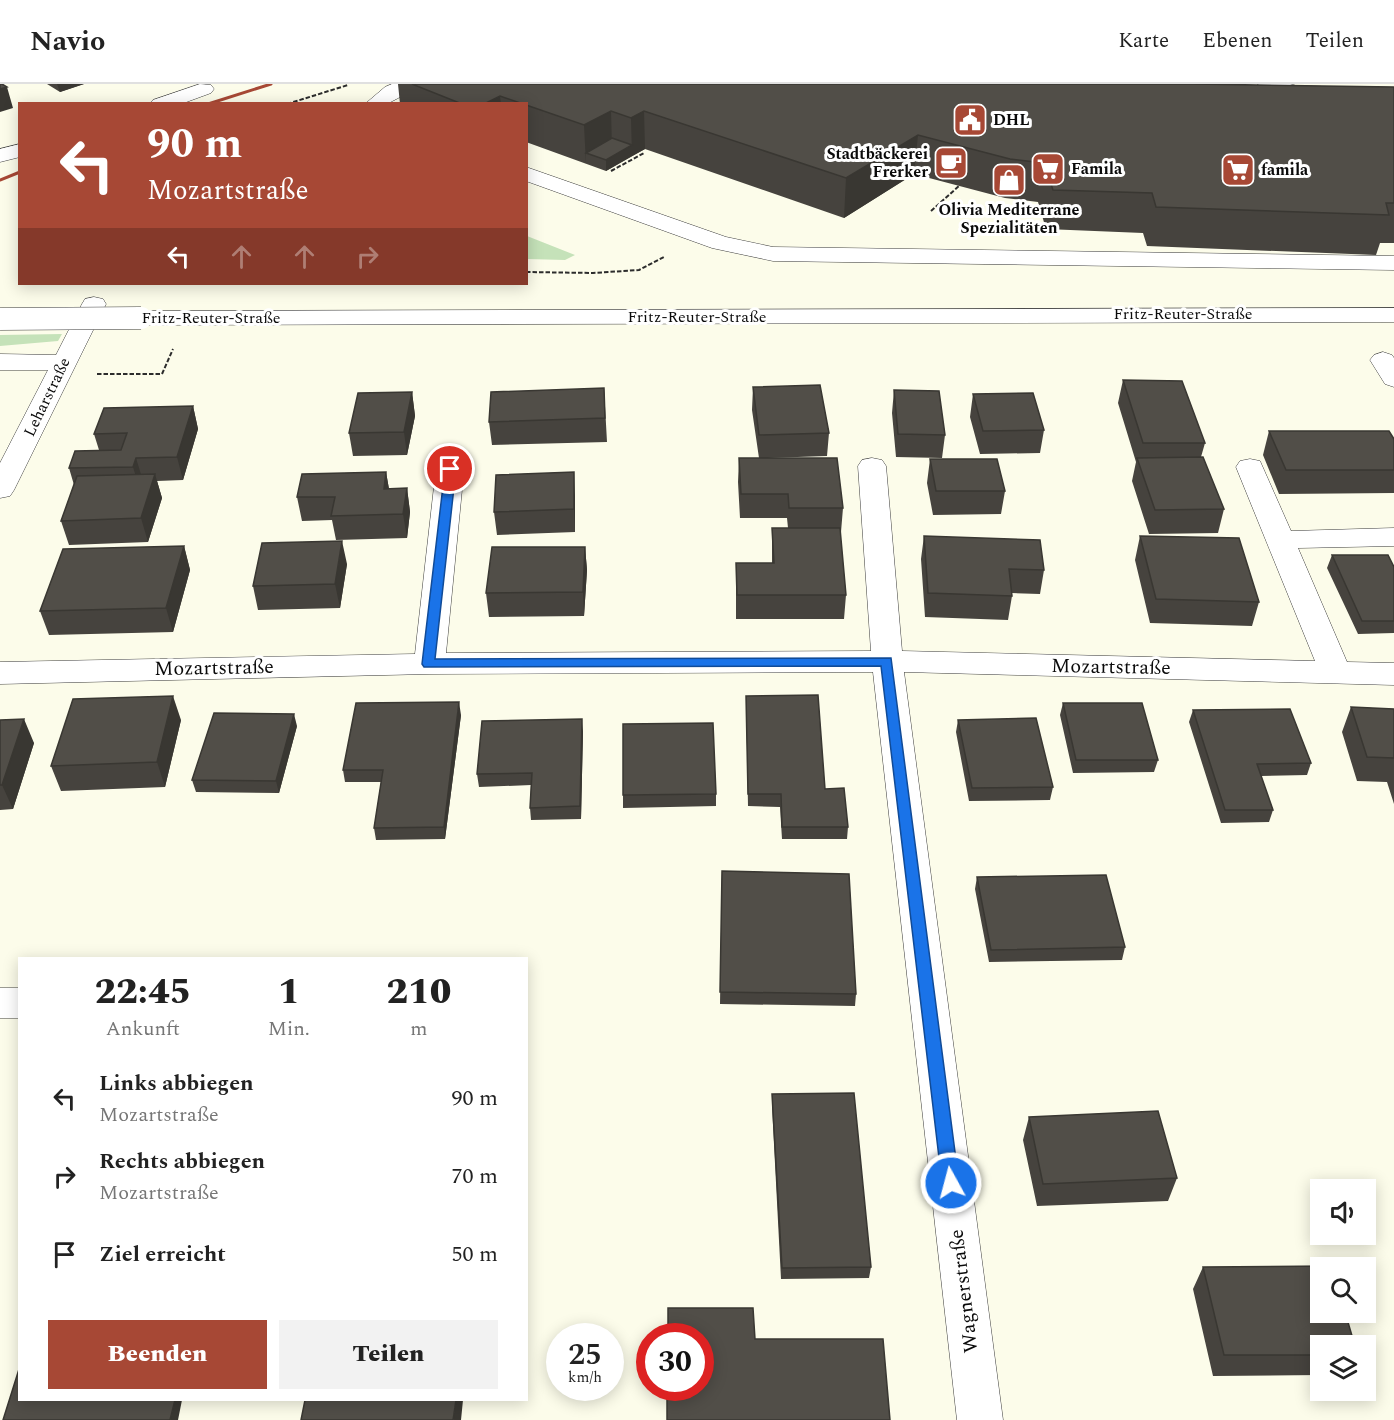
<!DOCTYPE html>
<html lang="de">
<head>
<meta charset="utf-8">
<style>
  :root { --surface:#fff; --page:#f2f2f2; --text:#222; --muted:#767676; --line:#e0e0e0; --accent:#a74835 }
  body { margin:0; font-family:Spectral,serif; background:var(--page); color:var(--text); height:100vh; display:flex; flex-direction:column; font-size:22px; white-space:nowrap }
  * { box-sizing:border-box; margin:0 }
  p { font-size:20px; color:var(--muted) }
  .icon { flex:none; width:33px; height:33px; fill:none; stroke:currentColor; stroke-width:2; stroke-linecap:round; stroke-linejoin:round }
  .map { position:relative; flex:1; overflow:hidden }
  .side { position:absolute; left:18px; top:873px; width:510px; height:444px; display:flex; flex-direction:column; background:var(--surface); border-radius:0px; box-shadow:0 3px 15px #0003 }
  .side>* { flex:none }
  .guide { position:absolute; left:18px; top:18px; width:510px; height:183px; border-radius:0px; box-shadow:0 3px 15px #0003; background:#a74835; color:#fff; overflow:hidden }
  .buttons { position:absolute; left:1310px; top:1095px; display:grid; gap:12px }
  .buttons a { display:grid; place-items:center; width:66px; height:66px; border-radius:0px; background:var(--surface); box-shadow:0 3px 15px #0003; font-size:30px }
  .speed { position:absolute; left:546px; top:1239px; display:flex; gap:12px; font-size:30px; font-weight:700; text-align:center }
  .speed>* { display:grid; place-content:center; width:78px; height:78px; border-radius:50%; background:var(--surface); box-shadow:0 3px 15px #0003; line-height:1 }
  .speed small { font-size:15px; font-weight:400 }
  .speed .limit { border:9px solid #d22; background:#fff; color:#111 }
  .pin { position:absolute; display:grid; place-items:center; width:51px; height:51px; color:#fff; margin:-26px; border:3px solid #fff; border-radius:50%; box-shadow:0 2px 6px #0007 }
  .me { position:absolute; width:66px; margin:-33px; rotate:353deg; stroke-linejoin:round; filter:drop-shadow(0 0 4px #0008) }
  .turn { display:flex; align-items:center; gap:21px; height:126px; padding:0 30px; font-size:27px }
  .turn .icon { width:78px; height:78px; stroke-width:2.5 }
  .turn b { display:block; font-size:42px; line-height:51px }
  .lanes { display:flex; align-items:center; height:57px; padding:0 30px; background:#0003; justify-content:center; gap:30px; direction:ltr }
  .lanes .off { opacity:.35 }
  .eta { display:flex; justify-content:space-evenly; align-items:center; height:102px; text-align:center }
  .eta b { font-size:36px; font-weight:800; line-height:42px }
  .cta { display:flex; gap:12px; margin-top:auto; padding:12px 30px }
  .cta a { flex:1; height:69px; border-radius:0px; background:var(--accent); color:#fff; font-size:24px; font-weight:800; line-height:69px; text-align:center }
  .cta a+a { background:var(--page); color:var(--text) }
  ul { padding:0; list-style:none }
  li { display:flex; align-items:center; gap:18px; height:78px; padding:0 30px }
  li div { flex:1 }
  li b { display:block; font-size:22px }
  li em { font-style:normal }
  header { display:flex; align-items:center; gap:36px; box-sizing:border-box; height:84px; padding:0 30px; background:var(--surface); border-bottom:2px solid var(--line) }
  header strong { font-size:28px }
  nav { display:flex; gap:33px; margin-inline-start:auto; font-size:21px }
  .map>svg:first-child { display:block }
  .green { fill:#c5e2b9 }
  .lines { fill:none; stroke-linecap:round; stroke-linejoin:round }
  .minor-casing { stroke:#3d3d3d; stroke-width:1 }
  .path { stroke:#2c2c2c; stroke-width:2; stroke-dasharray:4.5 2; stroke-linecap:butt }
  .minor { fill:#fff; fill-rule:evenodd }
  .rail { stroke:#a74835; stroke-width:3 }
  .minor-bridge-casing { stroke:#3d3d3d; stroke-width:23; stroke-linecap:butt }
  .minor-bridge { stroke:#fff; stroke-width:22 }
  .wall { fill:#46433e }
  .shaded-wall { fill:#393732 }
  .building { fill:#514e48; stroke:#393732; stroke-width:1.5 }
  .route { fill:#1a73e8; stroke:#114b97; stroke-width:1.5 }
  .labels { text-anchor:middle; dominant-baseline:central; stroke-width:6; stroke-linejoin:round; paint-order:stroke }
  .far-poi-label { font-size:16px; font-weight:bold; fill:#0a0a0a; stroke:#fff; text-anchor:start }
  .far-street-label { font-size:16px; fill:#0a0a0a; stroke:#fff }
  .street-label { font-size:20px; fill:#0a0a0a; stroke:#fff }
</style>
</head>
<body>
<header>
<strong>Navio</strong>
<nav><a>Karte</a><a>Ebenen</a><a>Teilen</a></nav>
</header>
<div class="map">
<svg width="1394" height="1336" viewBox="0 0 1394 1336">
  <rect width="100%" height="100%" fill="#fcfcea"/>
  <path class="green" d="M527 152 575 171 565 176 527 175Z
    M62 250 58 257 0 262V251Z"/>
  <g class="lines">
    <g class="minor-casing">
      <path id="minor" d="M200 0 211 1 214 5 211 9 181 20H150L153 16Z
        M392 0H420C417 4 390 19 386 20 379 20 372 20 365 20L385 3Z
        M1258 0H1290L1356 18 1394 21V33L1355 30 1261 4Z
        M20 60V73L0 78V65Z
        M526 83 726 153 773 163 1394 172V186L773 177 712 164 526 97Z
        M94 213 103 215 106 220 14 406 10 412 0 414V379L48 286H0V270L56 271 82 220 85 215Z
        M1394 224V238L141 241 132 239 129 234 132 229 141 227Z
        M1383 268 1392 271 1394 274V303L1385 300 1370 276 1374 271Z
        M872 374 882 376 886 382 902 567 1315 577 1236 383 1240 377 1250 375 1260 377 1291 447 1394 444V462L1298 464 1347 578 1394 579V601L904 588 1003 1336H957L873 588 429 590 0 600V578L415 570 436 385 440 379 450 377 460 379 464 385 446 569 871 567 858 382 862 376Z
        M0 904H20V934H0Z"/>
    </g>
    <path class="path" d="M287 20 348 1
      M611 87 644 69
      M931 127 959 102
      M526 188 593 189 639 186 664 173
      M97 290H162L173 265"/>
    <use href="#minor" class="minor"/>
    <path class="rail" d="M208 20 271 0
      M0 96 20 88"/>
    <g class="minor-bridge-casing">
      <path id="minor-bridge" d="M0 235 141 234"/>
    </g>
    <use href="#minor-bridge" class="minor-bridge"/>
  </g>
  <path class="wall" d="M47 0H84L60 8Z
    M398 0H1194L1394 3V159H1380L1376 171 1147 162 1143 149 1046 145 1038 118 1005 114 914 90 844 134 645 65 606 87 526 58V20H400Z
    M1123 296 1205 359 1201 373 1224 425 1218 449 1149 450 1132 397 1136 378 1118 319Z
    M753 303 829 349 827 372 768 374 843 424 841 448H840L846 511 844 535H736V479H772V444H788L787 434H740L738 398 739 374H759L752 326Z
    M604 304 607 358 492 361 489 338Z
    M894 306 945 351 942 374 896 373 892 329Z
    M412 308 415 332 407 371 353 372 349 349Z
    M973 310 1044 346 1040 369 980 370 970 333Z
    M193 322 198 345 183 396 157 397 162 414 148 458 69 461 61 437 74 401 69 384 99 366 94 350Z
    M1269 347 1394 355V409L1279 410 1263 371Z
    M930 375 1005 407 1001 430 933 431 927 399Z
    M386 388 389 405 407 404 410 428 407 454 336 456 332 436 302 437 297 413Z
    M575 412V448L497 451 494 428Z
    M924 452 1044 486 1040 510 1012 509V512L1008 536 925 533 921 475Z
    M1140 452 1259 518 1252 542 1150 539 1135 476Z
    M184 462 190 486 173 548 49 551 40 527Z
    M585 463 587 486 584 532 489 533 486 509Z
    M1332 471 1394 483V549L1358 550 1327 484Z
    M347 480 340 524 258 526 253 502Z
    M746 612 825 705 848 743 847 755H782L780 723 748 722Z
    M1063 619 1158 676 1154 688 1073 689 1060 631Z
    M1351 623 1394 625V720L1387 698 1357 697 1342 648Z
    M1193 626 1311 679 1307 691 1261 692 1273 726 1269 738 1221 739 1189 638Z
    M461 631 445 755 376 756 374 744 381 698H345L343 686Z
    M0 636 34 659 13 725 0 726Z
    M181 636 165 703 61 707 51 682Z
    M958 636 1053 703 1050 716 969 717 956 648Z
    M297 642 279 709 196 708 192 696Z
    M583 647 581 735 531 736 530 724 531 701 479 703 477 690Z
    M716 710V722L623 724V711Z
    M722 787 856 910 855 922 720 920Z
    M977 793 1125 863 1122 876 989 878 975 805Z
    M772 1010 871 1183 869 1194 781 1195 772 1022Z
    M1029 1033 1177 1094 1168 1117 1037 1122 1023 1056Z
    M1203 1183 1320 1262V1291L1213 1292 1193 1205Z"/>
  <path class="shaded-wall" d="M57 0H84L60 8Z
    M7 3 13 24 0 28V5Z
    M500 12 501 20H484Z
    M611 27 612 65 586 69V80L584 41Z
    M644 27 645 65 632 72 631 34Z
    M918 51 914 90 844 134 846 94Z
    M632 61V72L606 87V76Z
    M412 308 415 332 407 371 404 348Z
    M193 322 198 345 183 396 177 373Z
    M136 374 143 397 140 406 133 383Z
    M386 388 390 411 384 405Z
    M574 388 575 412V448L574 425Z
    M155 390 162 414 148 458 141 434Z
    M407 404 410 428 407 454 403 430Z
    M342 457 347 480 340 524 335 500Z
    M184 462 190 486 173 548 166 524Z
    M585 463 587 486 584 532 583 508Z
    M173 612 181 636 165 703 157 678Z
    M459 618 461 631 445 755 444 743Z
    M294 630 297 642 279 709 276 697Z
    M24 635 34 659 13 725 2 701Z
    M582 635 583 647 581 735 580 722Z
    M175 1316H182L178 1336H170Z
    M456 1316H463L461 1336H453Z"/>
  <path class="building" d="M0 0H2L7 3 0 5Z
    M412 0H1194L1394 3V119H1386L1389 131 1156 123 1152 109 1053 106 1044 79 1010 75 918 51 846 94 644 27 631 34 611 27 584 41 526 21V20H523L500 12 484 20H462Z
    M612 54 632 61 606 76 586 69Z
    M1123 296 1182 297 1205 359H1143Z
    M820 301 829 349 759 351 753 303Z
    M604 304 605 334 489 338 491 308Z
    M894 306 939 307 945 351 898 350Z
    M412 308 404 348 349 349 358 309Z
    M1033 309 1044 346 983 347 973 310Z
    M193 322 177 373 136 374 133 383 69 384 75 367 121 366 127 349 94 350 104 324Z
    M1269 347H1389L1394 355V386H1286Z
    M1203 373 1224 425 1155 426 1137 374Z
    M739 374H837L843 424H789L788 410H741Z
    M930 375H997L1005 407H936Z
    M386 388 384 405 407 404 403 430 331 432 335 413H297L302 390Z
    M574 388V425L494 428 496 391Z
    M155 390 141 434 61 437 77 392Z
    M772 444H840L846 511H737L736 479H774Z
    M924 452 1040 456 1044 486 1009 485 1012 512 928 509Z
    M1140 452 1239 454 1259 518 1156 515Z
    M342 457 335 500 253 502 262 459Z
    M184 462 166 524 40 527 63 465Z
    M492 463H585L583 508 486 509Z
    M1332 471H1388L1394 483V537H1362Z
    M818 611 825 705 844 704 848 743H782L781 710H748L746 612Z
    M173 612 157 678 51 682 73 615Z
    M459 618 444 743 374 744 383 686H343L356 619Z
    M1063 619H1142L1158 676H1076Z
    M1351 623 1394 625V674L1367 673Z
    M1290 625 1311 679 1257 680 1273 726H1225L1193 626Z
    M214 629 294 630 276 697 192 696Z
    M1036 634 1053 703 972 704 958 636Z
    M24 635 2 701H0V636Z
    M582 635 580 722 530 724 532 689 477 690 482 637Z
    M713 639 716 710 623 711V640Z
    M722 787 849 790 856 910 720 908Z
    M1106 791 1125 863 991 866 977 793Z
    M854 1009 871 1183 782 1184 772 1010Z
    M1158 1027 1177 1094 1043 1100 1029 1033Z
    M1331 1182 1332 1184H1320V1228H1345L1355 1262H1320V1271H1224L1203 1183Z
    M668 1224H753L755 1255H883L890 1336H667V1304H700V1252H668Z
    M20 1282V1316H175L170 1336H3Z
    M305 1316H456L453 1336H301Z"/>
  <path class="route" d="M450 382 456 385 435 575 891 574 959 1099 957 1104 951 1107 944 1104 942 1099 881 582 424 583 422 580 445 385Z"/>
  <defs>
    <g id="civic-square" transform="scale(1.725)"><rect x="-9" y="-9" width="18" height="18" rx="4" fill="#a74835" stroke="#fff"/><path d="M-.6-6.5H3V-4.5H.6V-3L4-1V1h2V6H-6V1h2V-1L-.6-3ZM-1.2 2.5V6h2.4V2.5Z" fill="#fff"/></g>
    <g id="cafe-square" transform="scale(1.725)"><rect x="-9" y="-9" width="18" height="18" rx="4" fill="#a74835" stroke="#fff"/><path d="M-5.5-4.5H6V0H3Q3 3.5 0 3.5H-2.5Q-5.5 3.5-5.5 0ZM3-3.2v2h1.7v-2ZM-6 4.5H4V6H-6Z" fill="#fff"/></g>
    <g id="supermarket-square" transform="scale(1.725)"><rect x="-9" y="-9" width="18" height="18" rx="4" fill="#a74835" stroke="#fff"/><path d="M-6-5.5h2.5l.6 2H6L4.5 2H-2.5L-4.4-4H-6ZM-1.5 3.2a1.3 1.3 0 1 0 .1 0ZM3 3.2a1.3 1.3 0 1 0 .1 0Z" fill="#fff"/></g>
    <g id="shop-square" transform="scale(1.725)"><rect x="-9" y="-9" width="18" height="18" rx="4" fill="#a74835" stroke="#fff"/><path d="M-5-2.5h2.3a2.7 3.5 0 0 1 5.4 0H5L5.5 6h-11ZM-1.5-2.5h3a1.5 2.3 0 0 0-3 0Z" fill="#fff"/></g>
  </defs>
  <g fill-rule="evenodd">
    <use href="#civic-square" x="970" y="36"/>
    <use href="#cafe-square" x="951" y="79"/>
    <use href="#supermarket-square" x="1048" y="85"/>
    <use href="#supermarket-square" x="1238" y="86"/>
    <use href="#shop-square" x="1009" y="96"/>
  </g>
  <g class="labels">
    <g class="far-poi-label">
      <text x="993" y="36">DHL</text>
      <text x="928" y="70" text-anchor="end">Stadtbäckerei<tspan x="928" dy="18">Frerker</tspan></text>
      <text x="1071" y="85">Famila</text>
      <text x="1261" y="86">famila</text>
      <text x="1009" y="126" text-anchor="middle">Olivia Mediterrane<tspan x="1009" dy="18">Spezialitäten</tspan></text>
    </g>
    <g class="far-street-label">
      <text x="1183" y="230">Fritz-Reuter-Straße</text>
      <text x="697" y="233">Fritz-Reuter-Straße</text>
      <text x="211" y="234">Fritz-Reuter-Straße</text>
      <text transform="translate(47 313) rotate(-64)">Leharstraße</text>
    </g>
    <g class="street-label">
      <text transform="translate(1111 583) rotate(1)">Mozartstraße</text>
      <text transform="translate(214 584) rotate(-1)">Mozartstraße</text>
      <text transform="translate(964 1207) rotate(-97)">Wagnerstraße</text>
    </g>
  </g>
</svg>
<div class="buttons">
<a><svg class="icon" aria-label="sound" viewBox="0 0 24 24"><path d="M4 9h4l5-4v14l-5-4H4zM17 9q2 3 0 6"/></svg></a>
<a><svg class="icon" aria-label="search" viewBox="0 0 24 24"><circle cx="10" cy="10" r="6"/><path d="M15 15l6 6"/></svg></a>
<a><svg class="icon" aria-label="layers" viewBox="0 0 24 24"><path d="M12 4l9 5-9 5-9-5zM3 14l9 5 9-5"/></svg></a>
</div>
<div class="speed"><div>25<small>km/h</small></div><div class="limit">30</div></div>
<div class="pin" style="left:450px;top:385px;background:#d93025"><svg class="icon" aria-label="arrive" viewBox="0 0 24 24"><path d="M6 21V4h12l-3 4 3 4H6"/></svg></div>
<svg class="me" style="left:951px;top:1099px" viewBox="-20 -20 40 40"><circle r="17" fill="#1a73e8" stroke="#fff" stroke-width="3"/><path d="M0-11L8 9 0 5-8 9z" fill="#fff"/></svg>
<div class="guide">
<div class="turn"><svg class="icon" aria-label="left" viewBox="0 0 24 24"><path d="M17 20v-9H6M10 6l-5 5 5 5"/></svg><div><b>90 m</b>Mozartstraße</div></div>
<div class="lanes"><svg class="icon" aria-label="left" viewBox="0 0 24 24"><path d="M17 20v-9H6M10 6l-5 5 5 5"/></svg><svg class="icon off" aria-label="ahead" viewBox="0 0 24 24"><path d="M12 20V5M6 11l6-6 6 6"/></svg><svg class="icon off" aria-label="ahead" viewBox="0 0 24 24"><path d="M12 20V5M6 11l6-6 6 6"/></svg><svg class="icon off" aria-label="right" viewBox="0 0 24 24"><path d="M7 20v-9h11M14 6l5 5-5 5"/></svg></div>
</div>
<section class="side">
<div class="eta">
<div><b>22:45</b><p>Ankunft</p></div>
<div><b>1</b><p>Min.</p></div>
<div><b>210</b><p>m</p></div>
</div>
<ul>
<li><svg class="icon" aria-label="left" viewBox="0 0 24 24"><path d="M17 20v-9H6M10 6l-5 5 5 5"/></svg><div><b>Links abbiegen</b><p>Mozartstraße</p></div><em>90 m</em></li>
<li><svg class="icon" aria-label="right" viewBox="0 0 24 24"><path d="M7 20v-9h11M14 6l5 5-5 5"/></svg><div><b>Rechts abbiegen</b><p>Mozartstraße</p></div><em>70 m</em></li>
<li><svg class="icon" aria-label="arrive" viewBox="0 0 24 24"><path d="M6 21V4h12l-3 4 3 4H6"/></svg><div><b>Ziel erreicht</b></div><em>50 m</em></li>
</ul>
<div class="cta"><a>Beenden</a><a>Teilen</a></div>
</section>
</div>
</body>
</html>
